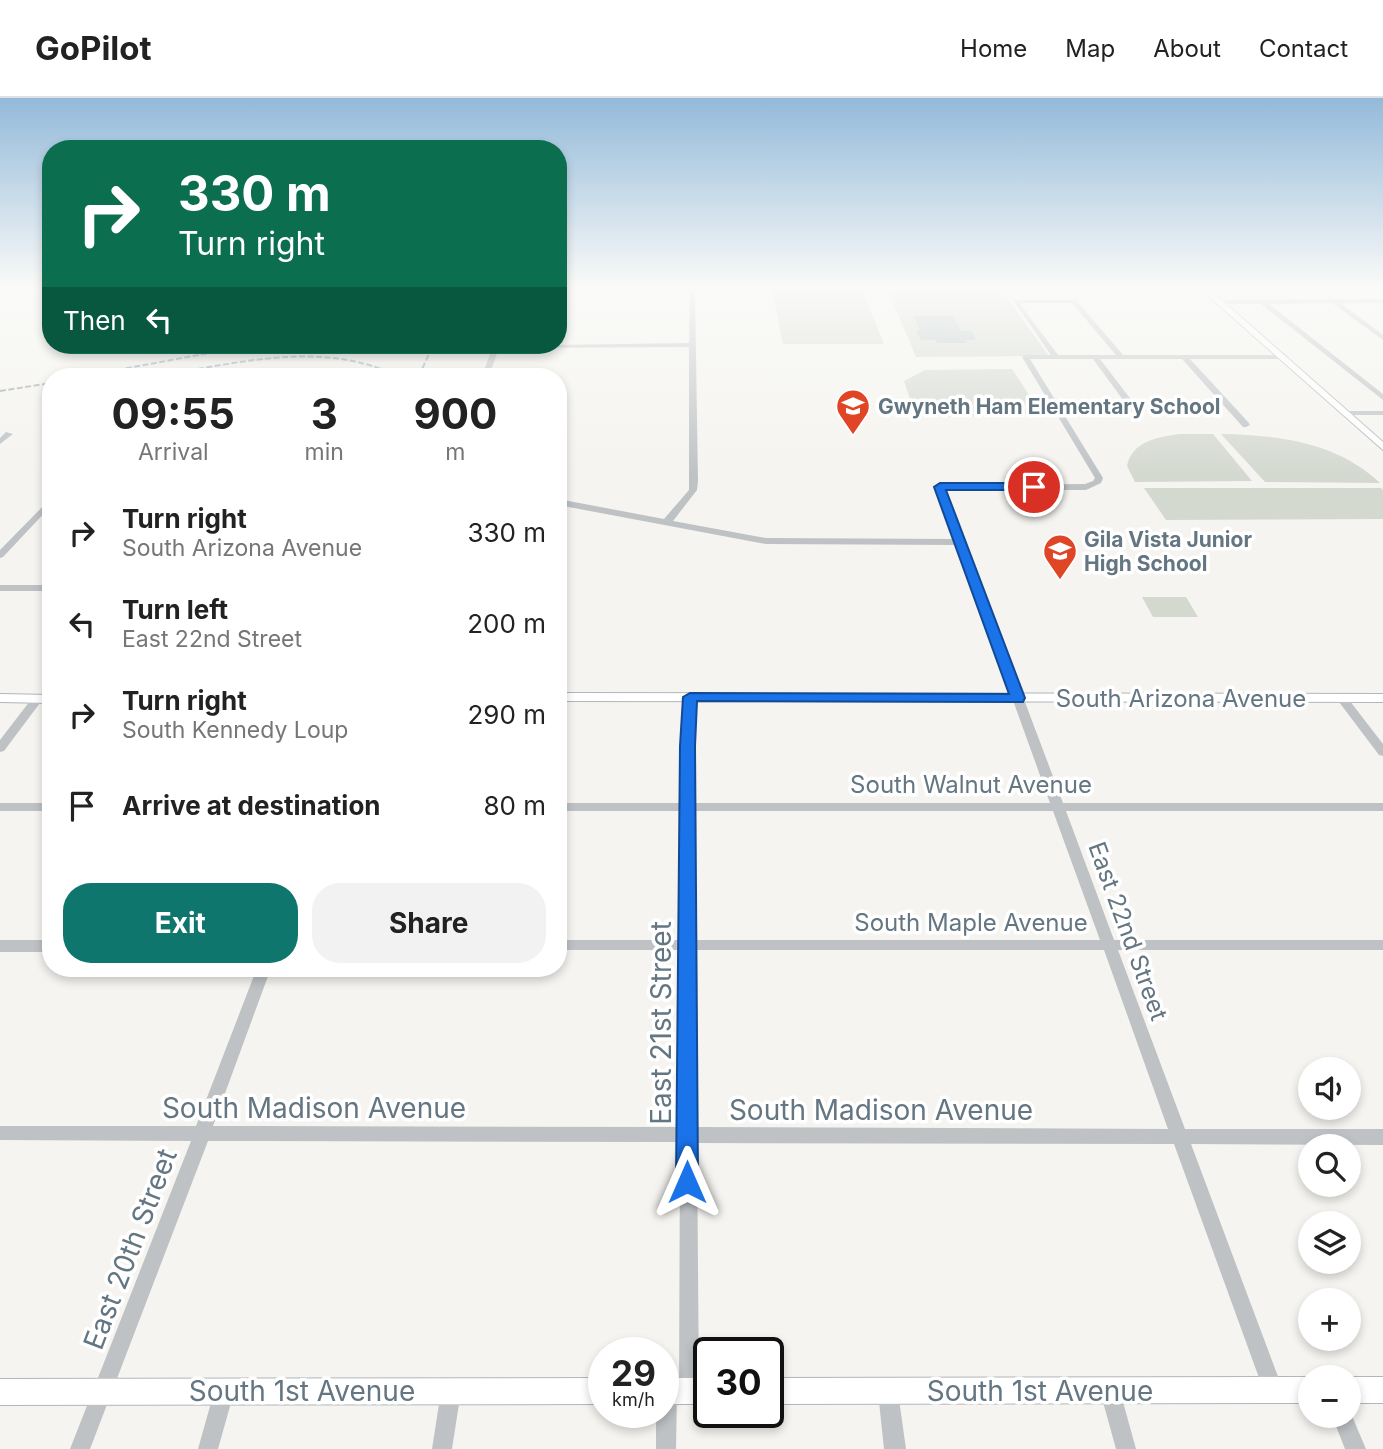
<!DOCTYPE html>
<html lang="en">
<head>
<meta charset="utf-8">
<style>
  :root { --surface:#fff; --page:#f2f2f2; --text:#222; --muted:#767676; --line:#e0e0e0; --accent:#0f766e }
  body { margin:0; font-family:Inter,sans-serif; background:var(--page); color:var(--text); height:100vh; display:flex; flex-direction:column; font-size:26px; white-space:nowrap }
  * { box-sizing:border-box; margin:0 }
  p { font-size:23px; color:var(--muted) }
  .icon { flex:none; width:38px; height:38px; fill:none; stroke:currentColor; stroke-width:2; stroke-linecap:round; stroke-linejoin:round }
  .map { position:relative; flex:1; overflow:hidden }
  .drawer { position:absolute; left:42px; top:270px; width:525px; height:609px; display:flex; flex-direction:column; background:var(--surface); border-radius:28px; box-shadow:0 4px 10px #0003 }
  .drawer>* { flex:none }
  .banner { position:absolute; left:42px; top:42px; width:525px; height:214px; border-radius:28px; box-shadow:0 4px 10px #0003; background:#0b6e4f; color:#fff; overflow:hidden }
  .tools { position:absolute; left:1298px; top:959px; display:grid; gap:14px }
  .tools a { display:grid; place-items:center; width:63px; height:63px; border-radius:50%; background:var(--surface); box-shadow:0 4px 10px #0003; font-size:35px }
  .speed { position:absolute; left:588px; top:1239px; display:flex; gap:14px; font-size:35px; font-weight:700; text-align:center }
  .speed>* { display:grid; place-content:center; width:91px; height:91px; border-radius:50%; background:var(--surface); box-shadow:0 4px 10px #0003; line-height:1 }
  .speed small { font-size:18px; font-weight:400 }
  .speed .limit { border:4px solid #111; border-radius:10px; background:#fff; color:#111 }
  .pin { position:absolute; display:grid; place-items:center; width:60px; height:60px; color:#fff; margin:-30px; border:4px solid #fff; border-radius:50%; box-shadow:0 2px 7px #0007 }
  .me { position:absolute; width:77px; margin:-38px; rotate:0deg; stroke-linejoin:round; filter:drop-shadow(0 0 5px #0008) }
  .turn { display:flex; align-items:center; gap:24px; height:147px; padding:0 21px; font-size:32px }
  .turn .icon { width:91px; height:91px; stroke-width:2.5 }
  .turn b { display:block; font-size:49px; line-height:60px }
  .then { display:flex; align-items:center; height:66px; padding:0 21px; background:#0003; gap:14px; font-size:26px }
  .eta { display:flex; justify-content:space-evenly; align-items:center; height:119px; text-align:center }
  .eta b { font-size:42px; font-weight:700; line-height:49px }
  .cta { display:flex; gap:14px; margin-top:auto; padding:14px 21px }
  .cta a { flex:1; height:80px; border-radius:28px; background:var(--accent); color:#fff; font-size:28px; font-weight:700; line-height:80px; text-align:center }
  .cta a+a { background:var(--page); color:var(--text) }
  ul { padding:0; list-style:none }
  li { display:flex; align-items:center; gap:21px; height:91px; padding:0 21px }
  li div { flex:1 }
  li b { display:block; font-size:26px }
  li em { font-style:normal }
  header { display:flex; align-items:center; gap:42px; box-sizing:border-box; height:98px; padding:0 35px; background:var(--surface); border-bottom:2px solid var(--line) }
  header strong { font-size:33px }
  nav { display:flex; gap:38px; margin-inline-start:auto; font-size:24px }
  .map>svg:first-child { display:block }
  .green { fill:#d4d9d0 }
  .water { fill:#b4c2c5 }
  .lines { fill:none; stroke-linecap:round; stroke-linejoin:round }
  .canal { fill:#b4c2c5; fill-rule:evenodd }
  .secondary-casing { stroke:#b0b6ba; stroke-width:2 }
  .street { fill:#bec2c5; fill-rule:evenodd }
  .secondary { fill:#fff; fill-rule:evenodd }
  .rail { stroke:#9da4a9; stroke-width:2; stroke-dasharray:6 2.5; stroke-linecap:butt }
  .route { fill:#1a73e8; stroke:#114b97; stroke-width:2 }
  .labels { text-anchor:middle; dominant-baseline:central; stroke-width:7; stroke-linejoin:round; paint-order:stroke }
  .far-poi-label { font-size:21px; font-weight:bold; fill:#647681; stroke:#fff; text-anchor:start }
  .street-label { font-size:24px; fill:#647681; stroke:#fff }
  .near-street-label { font-size:28px; fill:#647681; stroke:#fff }
</style>
</head>
<body>
<header>
<strong>GoPilot</strong>
<nav><a>Home</a><a>Map</a><a>About</a><a>Contact</a></nav>
</header>
<div class="map">
<svg width="1383" height="1351" viewBox="0 0 1383 1351">
  <rect width="100%" height="100%" fill="#f5f4f0"/>
  <path class="green" d="M772 191H862L884 246H783Z
    M888 193H1002L1049 258 916 259Z
    M1012 271 1037 309 1022 318 916 319 904 283 925 272Z
    M1180 336H1213L1252 383 1135 384 1127 368C1132 343 1158 339 1180 336Z
    M1221 336C1278 337 1337 344 1380 385L1265 384Z
    M1144 390H1381L1383 392V421L1166 422Z
    M1142 499H1186L1198 519H1153Z"/>
  <path class="water" d="M914 218H953L961 233H972L976 242H966L967 245H937L935 242H921L916 233 920 232Z"/>
  <g class="lines">
    <path class="canal" d="M855 189H1204L1205 190 1202 192 858 191Z"/>
    <g class="secondary-casing">
      <path id="secondary" d="M1198 189H1207L1383 344V352Z
        M558 595 1383 596V604L558 603Z
        M0 596 51 597V605L0 604Z
        M1311 1279V1305L768 1306V1280Z
        M1348 1279H1383V1305H1349Z
        M604 1280V1306L0 1307V1281Z
        M663 1280H709V1306H663Z"/>
    </g>
    <path class="street" d="M690 193 695 194 698 383 697 392 673 423 766 440 955 441 936 389 937 387 1085 386 1093 383 1095 380 1022 259 1025 257H1051L1013 202H1076L1123 257H1280L1283 259 1280 261H1190L1249 325 1250 327 1246 329H1243L1182 261H1100L1139 312 1135 314H1132L1093 261H1030L1103 380 1101 385 1086 392H945L1063 705H1383V713H1066L1114 842H1383V852H1118L1185 1031H1383V1047L1191 1046 1283 1292 1280 1299 1273 1302 1266 1299 1174 1046 697 1045 699 1293 696 1300 689 1303 682 1300 679 1293 680 1044 208 1043 90 1351H70L191 1043 0 1042V1028H196L257 870H271L213 1028 680 1029 681 852H558V842H681L682 713H558V705H682V648L686 597H694L696 599 694 705H1050L957 447 766 446 558 407V401L664 421 689 392V249L499 250 489 278H482L493 248 689 245ZM1019 205H1072L1116 257H1058ZM694 713H1053L1100 842H696ZM696 852H1104L1168 1031 697 1029Z
      M1383 201V205H1340L1383 237V242L1332 205 1269 206 1383 296V302L1261 206H1218L1215 204 1218 202Z
      M1341 313H1383V317H1344L1340 315Z
      M6 334 13 336 0 346V340Z
      M51 400V408L3 459 0 460V452Z
      M0 487H51V493H0Z
      M1342 597 1346 598 1383 646V658L1379 657 1336 600Z
      M37 598 43 601 4 653 0 654V642L33 599Z
      M0 705H51V713H0Z
      M0 842H51V854H0Z
      M451 1283 458 1286 461 1293 452 1351H432L441 1293 444 1286Z
      M667 1283 674 1286 677 1293 676 1351H656V1314H663V1284Z
      M1110 1283 1117 1286 1120 1293 1136 1351H1116L1100 1293 1103 1286Z
      M224 1284 231 1287 234 1294 218 1351H198L214 1294 217 1287Z
      M888 1284 895 1287 898 1294 906 1351H884L878 1294 881 1287Z
      M1349 1311 1366 1351H1345L1332 1318H1349Z"/>
    <use href="#secondary" class="secondary"/>
    <path class="rail" d="M84 278 253 247
      M156 278C235 266 322 241 397 278
      M419 278 433 247
      M0 293 51 285"/>
  </g>
  <linearGradient id="sky" x2="0" y2="1"><stop stop-color="#93bada"/><stop offset="0.5" stop-color="#fafaf8"/><stop offset="1" stop-color="#fafaf8" stop-opacity="0"/></linearGradient>
  <rect width="1383" height="378" fill="url(#sky)"/>
  <path class="route" d="M940 385H1034L1039 389 1034 392H946L1025 600 1023 604 697 603 695 648 698 1084 695 1092 687 1095 679 1092 676 1084 680 648 683 599 690 595 1009 596 934 389Z"/>
  <defs>
    <g id="school-pin" transform="scale(1.75)"><path d="M0 17L-7.5 6A9.5 9.5 0 1 1 7.5 6Z" fill="#e04625" stroke="#fff"/><path d="M0-5L7-2L0 1L-7-2ZM-4 1L0 2.5L4 1V4Q0 6-4 4Z" fill="#fff"/></g>
  </defs>
  <g fill-rule="evenodd">
    <use href="#school-pin" x="853" y="308"/>
    <use href="#school-pin" x="1060" y="453"/>
  </g>
  <g class="labels">
    <g class="far-poi-label">
      <text x="878" y="308">Gwyneth Ham Elementary School</text>
      <text x="1084" y="441">Gila Vista Junior<tspan x="1084" dy="24">High School</tspan></text>
    </g>
    <g class="street-label">
      <text x="1181" y="600">South Arizona Avenue</text>
      <text x="971" y="686">South Walnut Avenue</text>
      <text x="971" y="824">South Maple Avenue</text>
      <text transform="translate(1128 833) rotate(70)">East 22nd Street</text>
    </g>
    <g class="near-street-label">
      <text transform="translate(661 925) rotate(-90)">East 21st Street</text>
      <text x="314" y="1010">South Madison Avenue</text>
      <text x="881" y="1012">South Madison Avenue</text>
      <text transform="translate(130 1151) rotate(-69)">East 20th Street</text>
      <text x="302" y="1293">South 1st Avenue</text>
      <text x="1040" y="1293">South 1st Avenue</text>
    </g>
  </g>
</svg>
<div class="tools">
<a><svg class="icon" aria-label="sound" viewBox="0 0 24 24"><path d="M4 9h4l5-4v14l-5-4H4zM17 9q2 3 0 6"/></svg></a>
<a><svg class="icon" aria-label="search" viewBox="0 0 24 24"><circle cx="10" cy="10" r="6"/><path d="M15 15l6 6"/></svg></a>
<a><svg class="icon" aria-label="layers" viewBox="0 0 24 24"><path d="M12 4l9 5-9 5-9-5zM3 14l9 5 9-5"/></svg></a>
<a>+</a>
<a>−</a>
</div>
<div class="speed"><div>29<small>km/h</small></div><div class="limit">30</div></div>
<div class="pin" style="left:1034px;top:389px;background:#d93025"><svg class="icon" aria-label="arrive" viewBox="0 0 24 24"><path d="M6 21V4h12l-3 4 3 4H6"/></svg></div>
<svg class="me" style="left:687px;top:1084px" viewBox="-20 -20 40 40"><path d="M0-17L14 15 0 8-14 15z" fill="#1a73e8" stroke="#fff" stroke-width="4"/></svg>
<div class="banner">
<div class="turn"><svg class="icon" aria-label="right" viewBox="0 0 24 24"><path d="M7 20v-9h11M14 6l5 5-5 5"/></svg><div><b>330 m</b>Turn right</div></div>
<div class="then">Then<svg class="icon" aria-label="left" viewBox="0 0 24 24"><path d="M17 20v-9H6M10 6l-5 5 5 5"/></svg></div>
</div>
<section class="drawer">
<div class="eta">
<div><b>09:55</b><p>Arrival</p></div>
<div><b>3</b><p>min</p></div>
<div><b>900</b><p>m</p></div>
</div>
<ul>
<li><svg class="icon" aria-label="right" viewBox="0 0 24 24"><path d="M7 20v-9h11M14 6l5 5-5 5"/></svg><div><b>Turn right</b><p>South Arizona Avenue</p></div><em>330 m</em></li>
<li><svg class="icon" aria-label="left" viewBox="0 0 24 24"><path d="M17 20v-9H6M10 6l-5 5 5 5"/></svg><div><b>Turn left</b><p>East 22nd Street</p></div><em>200 m</em></li>
<li><svg class="icon" aria-label="right" viewBox="0 0 24 24"><path d="M7 20v-9h11M14 6l5 5-5 5"/></svg><div><b>Turn right</b><p>South Kennedy Loup</p></div><em>290 m</em></li>
<li><svg class="icon" aria-label="arrive" viewBox="0 0 24 24"><path d="M6 21V4h12l-3 4 3 4H6"/></svg><div><b>Arrive at destination</b></div><em>80 m</em></li>
</ul>
<div class="cta"><a>Exit</a><a>Share</a></div>
</section>
</div>
</body>
</html>
